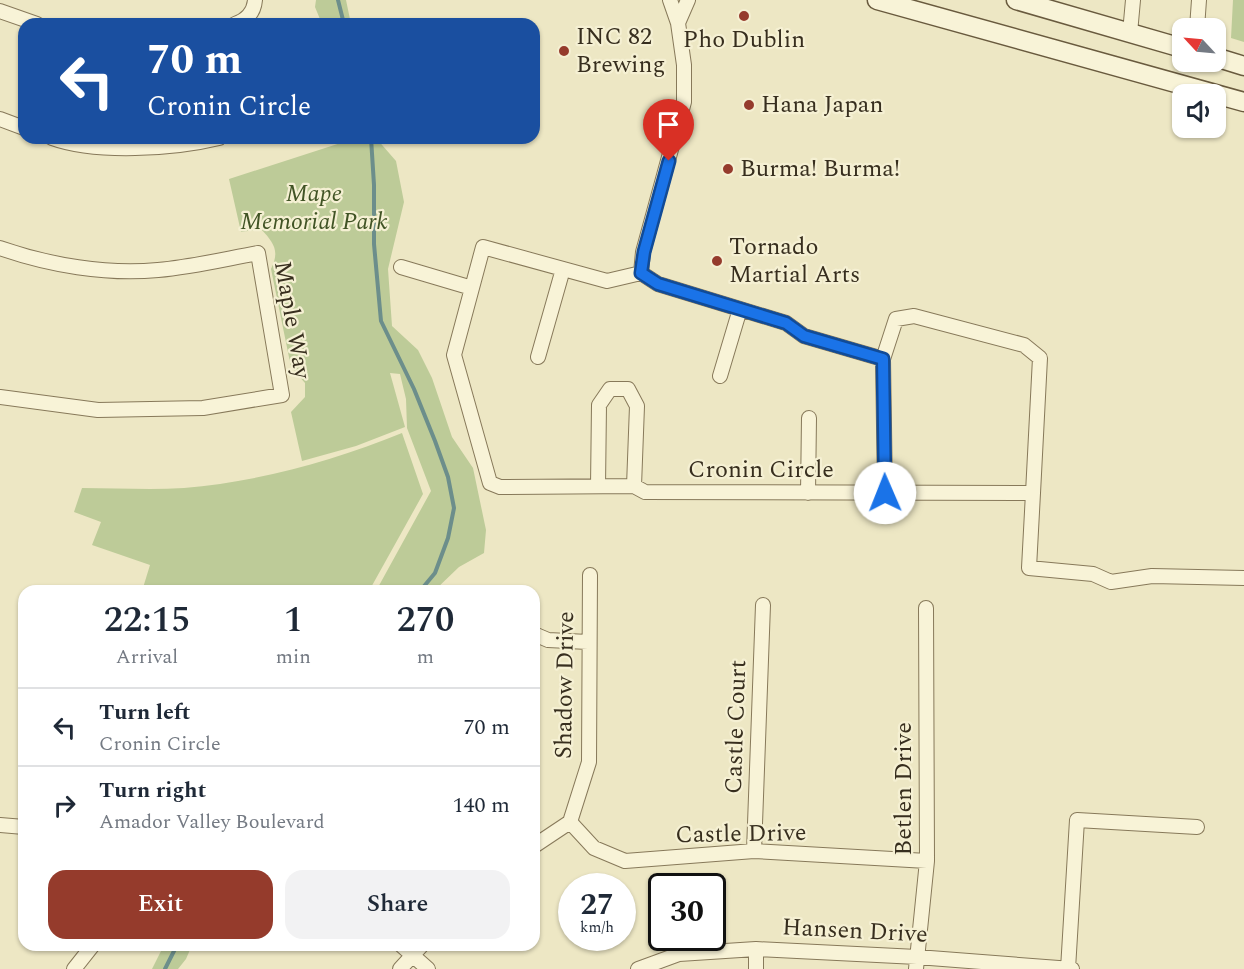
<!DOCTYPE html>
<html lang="en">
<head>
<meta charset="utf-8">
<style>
  :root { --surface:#fff; --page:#f2f2f3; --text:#1f2937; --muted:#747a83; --line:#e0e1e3; --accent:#953b2c }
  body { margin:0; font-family:Spectral,serif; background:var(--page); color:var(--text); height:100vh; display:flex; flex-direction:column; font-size:22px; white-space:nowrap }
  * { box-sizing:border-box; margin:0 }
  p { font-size:20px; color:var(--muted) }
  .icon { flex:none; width:33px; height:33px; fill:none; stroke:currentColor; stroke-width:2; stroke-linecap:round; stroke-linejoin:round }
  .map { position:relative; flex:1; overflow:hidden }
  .drawer { position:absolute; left:18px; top:585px; width:522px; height:366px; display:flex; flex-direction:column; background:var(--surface); border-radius:18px; box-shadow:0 2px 4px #0004 }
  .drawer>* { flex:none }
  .top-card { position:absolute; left:18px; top:18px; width:522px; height:126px; border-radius:18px; box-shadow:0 2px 4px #0004; background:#1a4fa0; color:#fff; overflow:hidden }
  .needle { width:39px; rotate:296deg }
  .buttons { position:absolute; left:1172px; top:18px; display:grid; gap:12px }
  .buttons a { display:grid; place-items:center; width:54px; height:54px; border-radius:12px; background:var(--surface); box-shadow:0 2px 4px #0004; font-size:30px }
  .speed { position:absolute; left:558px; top:873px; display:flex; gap:12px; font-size:30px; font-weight:700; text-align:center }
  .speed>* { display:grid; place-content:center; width:78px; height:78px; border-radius:50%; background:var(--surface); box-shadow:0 2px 4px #0004; line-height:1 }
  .speed small { font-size:15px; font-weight:400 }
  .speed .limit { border:3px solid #111; border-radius:9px; background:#fff; color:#111 }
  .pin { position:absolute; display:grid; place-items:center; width:51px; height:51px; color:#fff; margin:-62px -26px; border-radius:50% 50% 50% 0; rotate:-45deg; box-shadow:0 0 6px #0007 }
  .pin .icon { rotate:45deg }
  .me { position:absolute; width:66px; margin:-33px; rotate:359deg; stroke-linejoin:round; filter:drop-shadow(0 0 4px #0008) }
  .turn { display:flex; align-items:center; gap:21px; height:126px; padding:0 30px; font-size:27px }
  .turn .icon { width:78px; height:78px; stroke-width:2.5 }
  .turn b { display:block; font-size:42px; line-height:51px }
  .eta { display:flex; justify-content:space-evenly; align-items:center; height:102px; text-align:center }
  .eta b { font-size:36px; font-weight:600; line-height:42px }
  .button { display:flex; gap:12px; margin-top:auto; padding:12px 30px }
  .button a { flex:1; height:69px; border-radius:18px; background:var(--accent); color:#fff; font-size:24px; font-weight:600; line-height:69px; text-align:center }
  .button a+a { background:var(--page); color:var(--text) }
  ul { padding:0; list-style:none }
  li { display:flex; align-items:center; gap:18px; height:78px; padding:0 30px; border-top:2px solid var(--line) }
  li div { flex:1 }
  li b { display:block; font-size:22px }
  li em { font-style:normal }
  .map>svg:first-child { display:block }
  .green { fill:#bdcb98 }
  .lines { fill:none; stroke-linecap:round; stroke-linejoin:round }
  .stream { stroke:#6c8e8b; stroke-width:4 }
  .minor-casing { stroke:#87795a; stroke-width:16 }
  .secondary-casing { stroke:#695a3e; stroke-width:21 }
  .minor { stroke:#f8f3d7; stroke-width:14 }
  .secondary { stroke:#f8f3d7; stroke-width:18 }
  .route-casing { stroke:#114b97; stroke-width:15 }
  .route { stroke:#1a73e8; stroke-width:10 }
  .poi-dot { fill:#953b2c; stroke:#f5f0d3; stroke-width:2 }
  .labels { text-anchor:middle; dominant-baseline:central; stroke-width:4.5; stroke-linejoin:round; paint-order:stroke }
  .poi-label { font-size:24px; fill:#372e1e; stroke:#f5f0d3; text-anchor:start }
  .park-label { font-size:24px; font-style:italic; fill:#415425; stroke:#f5f0d3 }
  .street-label { font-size:24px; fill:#372e1e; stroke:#f5f0d3 }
</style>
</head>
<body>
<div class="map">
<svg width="1244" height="969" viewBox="0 0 1244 969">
  <rect width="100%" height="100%" fill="#ede7c4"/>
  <path class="green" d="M316 0H346L351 24H322L315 7Z
    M1233 0H1244V42L1231 38Z
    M356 138H376L396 161 404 202 388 269 392 326 418 350 432 378 452 437 473 468 486 530 484 553 459 567 434 591H376L431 491 407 428 406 399 400 374 390 373 405 427 356 446 302 461 291 412 305 397V383L291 367 271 269C280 251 274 243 261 229L241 232 229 179Z
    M402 433 423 494 369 591H142L150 565 92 545 101 522 74 512 82 488C116 488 150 490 184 488 258 482 333 461 402 433Z
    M164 945H192L186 959 178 969H152Z"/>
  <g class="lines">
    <path class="stream" d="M338 0 344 24
      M371 138 374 185V244L381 321 414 389 435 441 448 477 454 508 448 538 435 573 420 591
      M165 969 177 945"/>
    <g class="minor-casing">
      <path id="minor" d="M0 11 37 24
        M678 23 688 0
        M235 24C247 20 254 12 255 0
        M1197 28 1199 0
        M1130 33 1133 0
        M0 119 24 128
        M52 138C96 154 174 149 219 138
        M483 247 607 281 641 273 658 284 786 323 804 336 883 359 896 319 914 316 1024 345 1040 358 1033 493 645 492 634 486 500 487 490 483 454 355Z
        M0 248C49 265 106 275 158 270 192 267 225 259 258 253L282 395 203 408 98 410 0 397
        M401 267 472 288
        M641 273 643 252 684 102V65L678 23 670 0
        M538 357 563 269
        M883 359 885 493
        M720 376 740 309
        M598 486 599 405 610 389H628L637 406 634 486
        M808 493 809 418
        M1033 493 1029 568 1093 574 1111 582 1152 576 1244 578
        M534 634 548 640 588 642
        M570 822 594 848 625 861 754 851 927 861
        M0 825 24 827
        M534 846 570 822 589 762 590 575
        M754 851 763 605
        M401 945 428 969
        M756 949V969
        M74 969 93 945
        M400 969 422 945
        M638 969 679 954 756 949 917 957 1072 969
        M916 969 927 861 926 608
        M1068 969 1077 820 1197 827"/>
    </g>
    <g class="secondary-casing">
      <path id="secondary" d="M877 0 1244 102
        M1016 0 1182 48
        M1215 57 1244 66"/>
    </g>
    <use href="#minor" class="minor"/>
    <use href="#secondary" class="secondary"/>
  </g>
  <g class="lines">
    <g class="route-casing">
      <path id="route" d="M669 161 644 252 641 273 658 284 786 323 804 336 883 359 885 493"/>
    </g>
    <use href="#route" class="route"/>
  </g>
  <g class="poi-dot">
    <circle cx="744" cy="16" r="6"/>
    <circle cx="564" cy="51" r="6"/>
    <circle cx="749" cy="105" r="6"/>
    <circle cx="728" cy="169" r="6"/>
    <circle cx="717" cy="261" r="6"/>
  </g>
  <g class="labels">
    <g class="poi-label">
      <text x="576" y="37">INC 82<tspan x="576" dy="28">Brewing</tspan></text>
      <text x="744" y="40" text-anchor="middle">Pho Dublin</text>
      <text x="761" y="105">Hana Japan</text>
      <text x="740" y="169">Burma! Burma!</text>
      <text x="729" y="247">Tornado<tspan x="729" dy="28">Martial Arts</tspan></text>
    </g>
    <g class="park-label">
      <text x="314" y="194">Mape<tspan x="314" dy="28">Memorial Park</tspan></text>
    </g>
    <g class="street-label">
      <text transform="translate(292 320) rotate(80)">Maple Way</text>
      <text x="761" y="470">Cronin Circle</text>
      <text transform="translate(565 685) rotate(-89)">Shadow Drive</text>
      <text transform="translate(736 727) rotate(-88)">Castle Court</text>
      <text transform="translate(904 789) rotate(-90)">Betlen Drive</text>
      <text transform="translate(741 834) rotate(-1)">Castle Drive</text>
      <text transform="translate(855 931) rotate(3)">Hansen Drive</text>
    </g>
  </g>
</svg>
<div class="buttons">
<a><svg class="needle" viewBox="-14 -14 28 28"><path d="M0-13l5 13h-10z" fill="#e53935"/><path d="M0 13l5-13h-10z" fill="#747a83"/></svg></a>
<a><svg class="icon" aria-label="sound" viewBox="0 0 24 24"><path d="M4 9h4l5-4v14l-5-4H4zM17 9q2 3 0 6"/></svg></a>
</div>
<div class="speed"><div>27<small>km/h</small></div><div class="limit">30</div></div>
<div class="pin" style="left:669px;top:161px;background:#d93025"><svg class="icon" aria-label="arrive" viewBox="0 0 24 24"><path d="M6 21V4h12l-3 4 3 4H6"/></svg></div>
<svg class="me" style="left:885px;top:493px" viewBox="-20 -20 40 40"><circle r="19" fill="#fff"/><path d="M0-13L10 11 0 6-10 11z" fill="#1a73e8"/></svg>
<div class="top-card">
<div class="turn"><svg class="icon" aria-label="left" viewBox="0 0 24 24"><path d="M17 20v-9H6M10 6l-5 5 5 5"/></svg><div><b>70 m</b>Cronin Circle</div></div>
</div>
<section class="drawer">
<div class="eta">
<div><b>22:15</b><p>Arrival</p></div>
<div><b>1</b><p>min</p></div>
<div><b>270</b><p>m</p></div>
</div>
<ul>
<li><svg class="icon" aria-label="left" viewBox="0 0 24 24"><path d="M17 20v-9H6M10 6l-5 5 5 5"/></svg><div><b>Turn left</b><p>Cronin Circle</p></div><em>70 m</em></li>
<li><svg class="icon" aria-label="right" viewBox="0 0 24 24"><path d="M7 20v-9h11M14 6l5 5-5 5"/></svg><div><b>Turn right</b><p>Amador Valley Boulevard</p></div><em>140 m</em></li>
</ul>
<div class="button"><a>Exit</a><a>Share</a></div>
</section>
</div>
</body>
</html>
